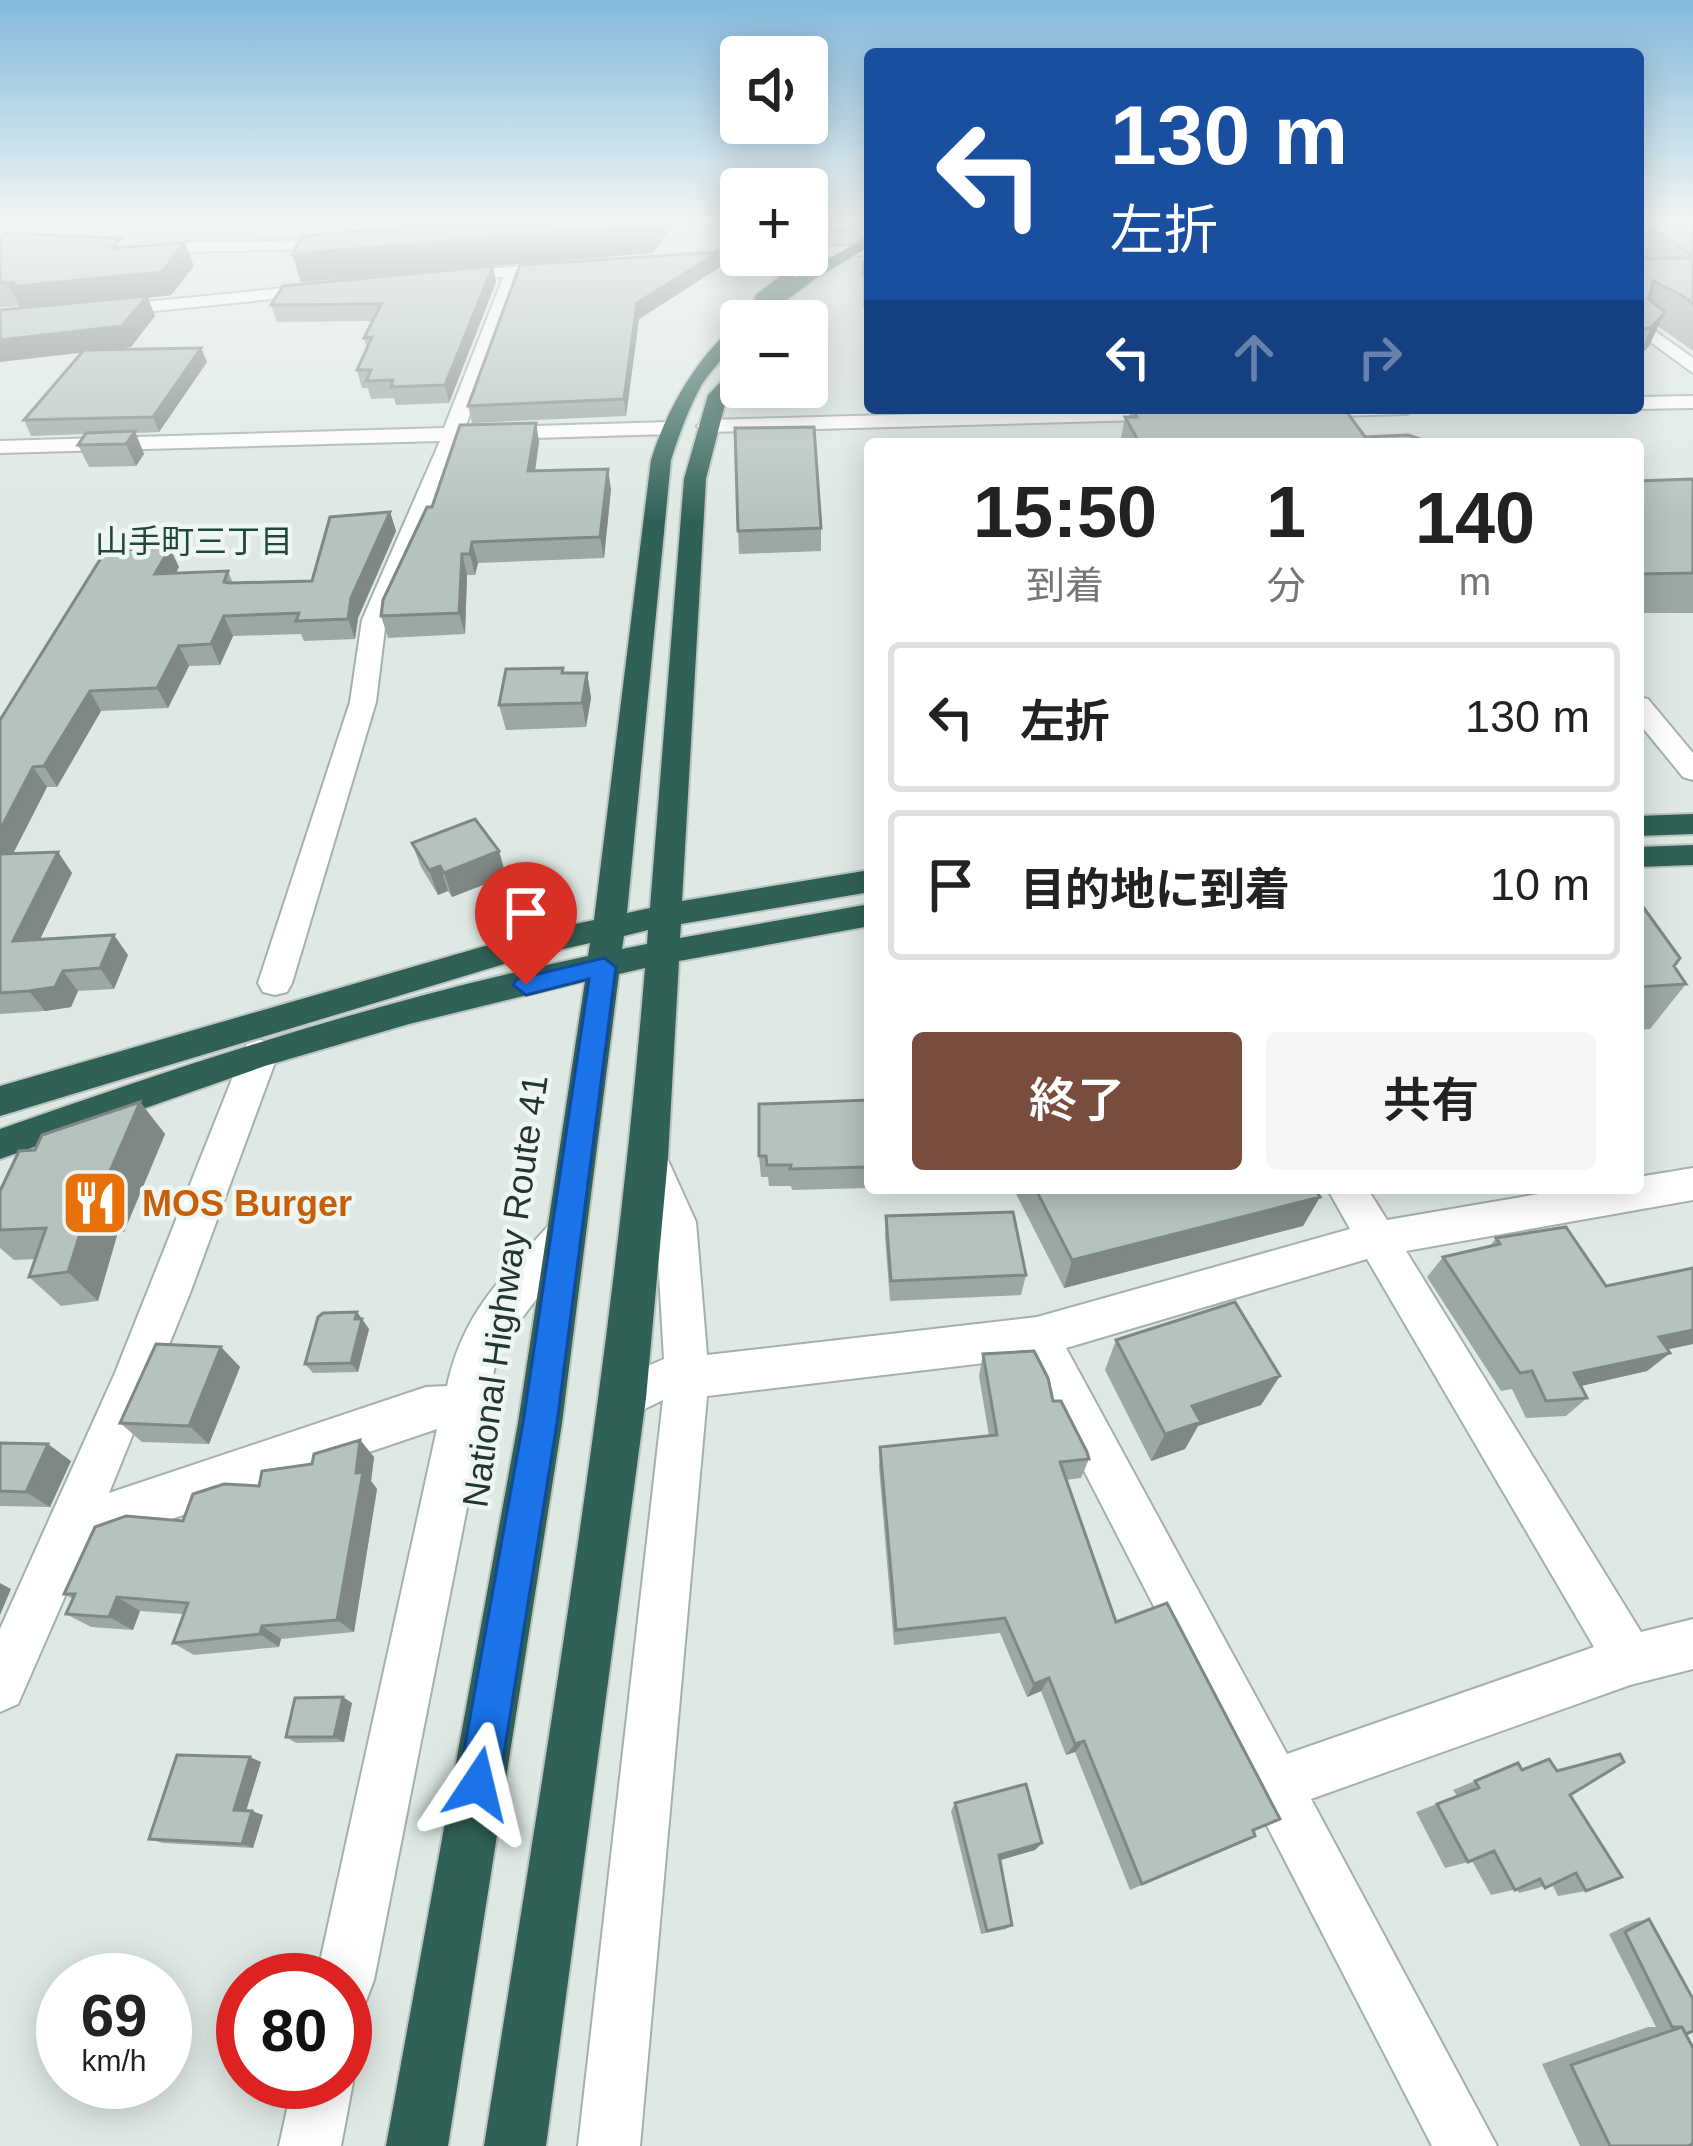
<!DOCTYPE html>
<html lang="ja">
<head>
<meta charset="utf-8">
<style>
  :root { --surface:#fff; --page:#f6f6f6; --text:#222; --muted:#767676; --line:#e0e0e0; --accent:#7a4c3e }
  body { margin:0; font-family:Helvetica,"Noto Sans JP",sans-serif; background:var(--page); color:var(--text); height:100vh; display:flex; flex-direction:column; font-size:45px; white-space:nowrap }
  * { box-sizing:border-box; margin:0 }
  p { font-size:39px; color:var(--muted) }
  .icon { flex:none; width:66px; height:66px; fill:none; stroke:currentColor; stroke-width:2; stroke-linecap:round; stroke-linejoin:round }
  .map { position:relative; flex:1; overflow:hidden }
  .details { position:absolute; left:864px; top:438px; width:780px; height:756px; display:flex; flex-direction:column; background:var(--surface); border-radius:12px; box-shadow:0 6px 30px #0003 }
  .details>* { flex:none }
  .top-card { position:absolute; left:864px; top:48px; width:780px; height:366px; border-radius:12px; box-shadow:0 6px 30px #0003; background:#1a4fa0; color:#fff; overflow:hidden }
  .buttons { position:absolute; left:720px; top:36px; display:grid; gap:24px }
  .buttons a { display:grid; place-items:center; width:108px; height:108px; border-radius:12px; background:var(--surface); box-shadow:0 6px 30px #0003; font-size:60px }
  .speed { position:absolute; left:36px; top:1953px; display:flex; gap:24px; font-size:60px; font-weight:700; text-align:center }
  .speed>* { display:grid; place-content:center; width:156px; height:156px; border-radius:50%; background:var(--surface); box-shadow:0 6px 30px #0003; line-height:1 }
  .speed small { font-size:30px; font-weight:400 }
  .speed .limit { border:18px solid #d22; background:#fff; color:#111 }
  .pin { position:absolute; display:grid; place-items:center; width:102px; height:102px; color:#fff; margin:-123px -51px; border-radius:50% 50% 50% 0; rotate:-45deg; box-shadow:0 0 12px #0007 }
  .pin .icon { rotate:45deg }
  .me { position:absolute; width:132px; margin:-66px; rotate:10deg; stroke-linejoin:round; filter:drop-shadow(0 0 9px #0008) }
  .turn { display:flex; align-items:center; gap:42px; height:252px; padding:0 48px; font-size:54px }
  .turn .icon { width:156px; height:156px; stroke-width:2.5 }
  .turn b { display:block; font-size:84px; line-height:102px }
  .lanes { display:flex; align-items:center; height:114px; padding:0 48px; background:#0003; justify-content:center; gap:60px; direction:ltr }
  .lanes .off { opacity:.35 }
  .eta { display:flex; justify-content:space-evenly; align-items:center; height:204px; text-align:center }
  .eta b { font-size:72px; font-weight:600; line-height:84px }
  .cta { display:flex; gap:24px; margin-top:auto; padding:24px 48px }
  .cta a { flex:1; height:138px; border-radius:12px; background:var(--accent); color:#fff; font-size:48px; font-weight:600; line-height:138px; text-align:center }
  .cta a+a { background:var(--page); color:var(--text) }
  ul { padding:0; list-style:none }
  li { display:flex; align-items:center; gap:36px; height:150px; margin:0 24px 18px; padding:0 24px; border:6px solid var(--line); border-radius:12px }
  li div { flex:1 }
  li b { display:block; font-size:45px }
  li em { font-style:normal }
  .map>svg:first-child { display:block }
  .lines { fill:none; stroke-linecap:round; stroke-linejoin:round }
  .street-casing { stroke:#a3b0ab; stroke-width:4 }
  .secondary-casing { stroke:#9fb4ac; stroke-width:4 }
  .highway-casing { stroke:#bdc3c1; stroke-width:4 }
  .street { fill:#fff; fill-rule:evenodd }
  .secondary { fill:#fff; fill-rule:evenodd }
  .highway { fill:#306156; fill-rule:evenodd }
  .wall { fill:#9ca8a3 }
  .shaded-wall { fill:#7f8884 }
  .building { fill:#b5c3bd; stroke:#7f8884; stroke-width:3 }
  .route { fill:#1a73e8; stroke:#114b97; stroke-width:3 }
  .labels { text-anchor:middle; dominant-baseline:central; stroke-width:9; stroke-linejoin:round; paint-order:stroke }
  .far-neighbourhood-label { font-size:33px; fill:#20473d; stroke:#eff6f2 }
  .food-label { font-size:36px; font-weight:bold; fill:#c56008; stroke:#eff6f2; text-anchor:start }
  .street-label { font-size:36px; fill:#223731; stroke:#eff6f2 }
</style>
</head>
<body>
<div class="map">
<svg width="1693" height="2146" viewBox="0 0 1693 2146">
  <rect width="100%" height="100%" fill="#dfe9e4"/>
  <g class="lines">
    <g class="street-casing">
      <path id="street" d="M692 221 741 222V232Z
        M870 221V226L807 233V223Z
        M342 240 350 245 347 248 139 253 131 248 139 243Z
        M507 268 521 271 465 428 670 422 680 428 670 434 460 440 432 518 386 620 376 702 292 983 287 992 275 995 263 992 258 983 350 702 362 620 440 441 0 453V441L444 428Z
        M1693 396V408L1638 409 1635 408 1638 397Z
        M1144 408H1181L1187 413 1177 419 707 432 697 426 707 420Z
        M1290 408H1417L1407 414 1298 417 1291 415Z
        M1638 697 1648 699 1693 753V780L1683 777 1638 722Z
        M260 1040 273 1044 278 1054 190 1293 109 1493 426 1387 447 1386C463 1313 500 1280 548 1226L562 1221 576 1226 582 1238 498 1350 374 1980 366 2001 345 2009V1980H316L437 1429 86 1548 18 1704 0 1712V1629L115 1373 242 1054 247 1044Z
        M649 1142 662 1147 696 1222 707 1355 1037 1317 1350 1229 1327 1188H1367L1387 1220 1574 1188H1638V1177L1693 1168V1200L1406 1251 1641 1632 1693 1619V1669L1630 1685 1311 1799 1497 2146H1432L1026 1358 707 1396 640 2146H578L663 1400 624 1419 608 1413 602 1398 608 1383 664 1359 656 1222 630 1158 636 1147ZM1367 1259 1594 1647 1287 1754 1066 1348Z
        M345 2062 353 2082 341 2146H279L293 2082H345Z"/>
    </g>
    <g class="secondary-casing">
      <path id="secondary" d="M870 245V255L807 257 801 255H807V247Z
        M741 251V255H763L755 260 673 265 665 260 673 255Z
        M564 263 570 265V271L445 282 437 277 445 272Z
        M325 284 331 285V293L105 316 96 311 105 306Z
        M1638 319 1693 358V373L1638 333Z"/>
    </g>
    <g class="highway-casing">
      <path id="highway" d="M870 235V246L816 278 759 321H741C741 345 714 364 701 386 688 410 679 435 671 460L627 913 650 908 684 479 708 395 741 361V379L727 396 706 479 682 901 870 870V892L681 924 680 938 870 904V926L679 961 668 1158 646 1398 546 2146H484C546 1754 613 1364 645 968L619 974 562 1423 448 2146H386L518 1423 585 981 409 1024 265 1066 0 1159V1129C194 1061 387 998 588 956L590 943 524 958 0 1116V1086L523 935 594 920 651 460C672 394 707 343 760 304L754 299 756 295 778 278 777 271 721 256 729 251 790 265 795 278ZM648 930 647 944 622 949 624 936Z
        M1693 814V834L1638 836V816Z
        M1693 845V865L1638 867V847Z"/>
    </g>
    <use href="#street" class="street"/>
    <use href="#secondary" class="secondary"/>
    <use href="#highway" class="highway"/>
  </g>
  <path class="wall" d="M453 221H676L653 253 493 266 496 282 449 403 396 405 394 398 371 399 368 388H362L357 370 367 348 364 338 373 321 277 322 271 305 486 267 301 282 292 254 453 223Z
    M1638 221H1693V351L1658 326 1649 346 1638 358Z
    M0 241 124 247 185 243 194 266 171 295 148 298 155 316 131 347 109 349 201 348 207 362 159 432 135 433 144 454 136 466 89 467 78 445 86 434 31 436 24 420 81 353 19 306 0 307Z
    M719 252 720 267 639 319 626 416 472 423 468 406Z
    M870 261V308L863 307V274Z
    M888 408H990L888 411Z
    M1131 408H1344L1365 437 1427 444H1125L1121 438 1125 417H1129Z
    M536 423 539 442 535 471 611 489 604 558 478 563 475 575H467L465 634 388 638 381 616 432 507Z
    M1693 479V613H1638V481Z
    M390 512 396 531 358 618 355 639 304 641 301 634 233 636 220 665 189 666 168 708 101 711 57 787H47L13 854 58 852 72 873 40 939 128 955 114 989 78 991 71 1007 45 1011 0 1014V720L179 567 176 573 228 571 233 583 312 581Z
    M821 528V551L739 554 738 531Z
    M564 673H587L591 698 586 727 506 730 499 705Z
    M412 843 499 851 506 876 452 897 448 891 438 895 421 867Z
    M1638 900 1674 966 1686 984 1650 1029 1638 1030Z
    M870 1100 869 1188 792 1190 791 1186H769L768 1177H761L759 1156Z
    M140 1102 165 1134 124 1232H118L98 1301 61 1306 29 1277 36 1259 14 1260 0 1248V1191L35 1150Z
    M1013 1188H1314L1320 1197 1303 1226 1064 1288Z
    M886 1216 1026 1275 1021 1295 890 1301 885 1236Z
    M1496 1238 1606 1286 1693 1268V1344L1668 1349 1670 1353 1647 1371 1581 1386 1587 1398 1566 1416 1526 1418 1512 1389 1501 1391 1427 1277 1443 1257 1490 1246Z
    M357 1312 369 1329 358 1372 313 1373 305 1364Z
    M1116 1340 1261 1405 1198 1426 1185 1449 1151 1461 1105 1370Z
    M221 1347 240 1367 209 1444 142 1442 120 1423Z
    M983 1354 1053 1401 1089 1459 1081 1478 1066 1480 1116 1622 1253 1831 1239 1844 1130 1890 1075 1752 1066 1755 1041 1691 1027 1697 1000 1633 894 1645 879 1467 880 1447 989 1436 979 1376Z
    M360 1440 374 1457 371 1481 377 1489 354 1632 281 1639 279 1647 194 1655 173 1643 183 1614 140 1611 133 1630 91 1627 66 1614 73 1599 64 1594 183 1521Z
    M0 1443 71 1461 50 1507 0 1506Z
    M352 1703 344 1742 296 1743 286 1737Z
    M261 1762 246 1811 263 1815 253 1848 163 1843 149 1839Z
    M1518 1763 1522 1769 1570 1795 1586 1891 1558 1896 1552 1884 1519 1893 1517 1889 1491 1895 1472 1861 1445 1868 1416 1812 1457 1796 1453 1790Z
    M955 1803 1042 1843 1035 1850 1000 1860 1012 1925 1006 1929 981 1934 951 1811Z
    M1649 1919 1686 2034 1688 2146H1580L1542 2064 1648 2027H1656L1609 1934 1634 1922Z"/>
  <path class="shaded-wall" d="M653 221H676L653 253 493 266 496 282 449 403 445 385 493 266 301 282 292 254Z
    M185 243 194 266 171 295 148 298 155 316 131 347 0 362V340L21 310 10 287Z
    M719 252 720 267 639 319 626 416 624 399 637 303Z
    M1665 312 1649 346 1638 358 1651 328Z
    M201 348 207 362 159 432 153 417Z
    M536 423 539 442 532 491 528 471Z
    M135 431 144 454 136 466 126 444Z
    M608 469 611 489 604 558 600 537Z
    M390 512 396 531 358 618 355 639 348 619 351 598Z
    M472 542 478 563 475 575 470 554Z
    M170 548 179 567 164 594 155 574Z
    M462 554 467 575 465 634 459 613Z
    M224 616 233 636 220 665 211 644Z
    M179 646 189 666 168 708 157 688Z
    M587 673 591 698 586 727 582 703Z
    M90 691 101 711 57 787 44 766Z
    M33 767 47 787 2 875 0 872V830Z
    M499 851 506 876 452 897 444 873Z
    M58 852 72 873 29 962 13 941Z
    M440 866 448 891 438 895 429 870Z
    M114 935 128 955 114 989 100 968Z
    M63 971 78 991 71 1007 45 1011 29 991Z
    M140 1102 165 1134 124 1232 97 1201Z
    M1492 1188H1520L1487 1194Z
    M1320 1197 1303 1226 1064 1288 1072 1260Z
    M90 1202 118 1232 98 1301 68 1272Z
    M357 1312 369 1329 358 1372 351 1363Z
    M1693 1330V1344L1637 1356 1659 1337Z
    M221 1347 240 1367 209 1444 189 1426Z
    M1670 1353 1647 1371 1554 1392 1574 1373Z
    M1280 1376 1261 1405 1198 1426 1185 1449 1151 1461 1165 1434 1192 1406Z
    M360 1440 374 1457 371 1481 377 1489 354 1632 337 1620Z
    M48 1444 71 1461 50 1507 26 1492Z
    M0 1583 11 1589 0 1615Z
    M117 1597 140 1611 133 1630 109 1617Z
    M262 1626 281 1639 279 1647 260 1634Z
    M1049 1678 1041 1691 1027 1697 1034 1684Z
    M343 1697 352 1703 344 1742 334 1737Z
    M1084 1741 1075 1752 1066 1755 1075 1744Z
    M250 1757 261 1762 245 1814 234 1810Z
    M252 1811 263 1815 253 1848 242 1844Z
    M1042 1843 1035 1850 994 1862 999 1855Z"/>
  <path class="building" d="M453 221H653L650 225 292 254 303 236 453 223Z
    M1641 221H1693V256Z
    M3 233 121 238 112 248 185 243 162 272 10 287 14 283H0V241Z
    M719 252 637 303 624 399 468 406 520 265Z
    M1693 258V304L1681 295 1653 281 1649 299 1665 312 1651 328 1638 329V259Z
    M864 261H870V275L863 274Z
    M493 266 445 385 391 387 393 380 366 381 371 370H357L372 337 364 338 381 304 271 305 283 286Z
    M147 296 122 326 0 340V310Z
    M201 348 153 417 24 420 84 350Z
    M1133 408H1344L1365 437 1408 435 1423 440 1427 444H1140L1125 417H1137Z
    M536 423 528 471 608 469 600 537 472 542 470 554H462L459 613 381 616 383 600 427 507H432L460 425Z
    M814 427 821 528 738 531 735 428Z
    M135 431 126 444 78 445 86 433Z
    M1693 479V573L1638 574V481Z
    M390 512 351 598 348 619 296 621 299 613 224 616 211 644 179 646 157 688 90 691 44 766 33 767 0 830V720L106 550 170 548 155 574 228 571 224 582 230 583 312 581 330 517Z
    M563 668 562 673H587L582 703 499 705 506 669Z
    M475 819 499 851 444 873 440 866 429 870 412 843Z
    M58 852 13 941 114 935 100 968 63 971 55 987 29 991 0 993V854Z
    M1638 900 1680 958 1674 966 1686 984 1638 987Z
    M870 1100 869 1167 790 1169 791 1165H767L766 1156H759V1104Z
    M140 1102 97 1201 90 1202 68 1272 29 1277 46 1228 0 1230V1191L19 1151 35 1150 42 1135Z
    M1035 1188H1314L1320 1197 1072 1260Z
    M1013 1212 1026 1275 891 1281 886 1216Z
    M1566 1227 1606 1286 1693 1268V1330L1659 1337 1670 1353 1574 1373 1587 1398 1546 1401 1532 1371 1520 1373 1443 1257 1500 1244 1496 1238Z
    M1235 1302 1280 1376 1192 1406 1201 1422 1165 1434 1116 1340Z
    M357 1312 355 1319H362L351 1363 305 1364 318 1317 323 1313Z
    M156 1344 221 1347 189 1426 120 1423Z
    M1034 1351 1048 1378 1053 1401H1061L1087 1452 1089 1459 1060 1462 1116 1622 1167 1603 1280 1819 1253 1830 1255 1836 1142 1884 1084 1741 1075 1744 1049 1678 1034 1684 1005 1618 896 1630 880 1447 997 1435 983 1354Z
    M360 1440 356 1473 363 1472 337 1620 262 1626 260 1634 173 1643 188 1603 117 1597 109 1617 66 1614 75 1594H64L95 1527 126 1516 183 1521 193 1494 224 1484 259 1486 262 1471 312 1464 314 1454Z
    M0 1443 48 1444 26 1492 0 1491Z
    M343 1697 334 1737H286L295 1698Z
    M1620 1754 1624 1762 1570 1795 1622 1877 1586 1891 1576 1873 1545 1888 1540 1879 1515 1890 1494 1851 1468 1862 1437 1804 1479 1788 1475 1781 1518 1763 1522 1770 1549 1759 1557 1771Z
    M177 1755 250 1757 234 1810 252 1811 242 1844 149 1839Z
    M1026 1784 1042 1843 999 1855 1012 1925 987 1931 955 1803Z
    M1649 1919 1693 1999V2031L1686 2034 1682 2027H1672L1625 1932Z
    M1682 2027 1693 2048V2144L1688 2146H1610L1571 2065Z"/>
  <linearGradient id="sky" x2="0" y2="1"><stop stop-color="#83b9dc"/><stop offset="0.42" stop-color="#f1f5f3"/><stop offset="1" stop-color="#f1f5f3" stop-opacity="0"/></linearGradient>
  <rect width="1693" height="521" fill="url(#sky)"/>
  <path class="route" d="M604 958 616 967 557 1423 499 1784 493 1799 478 1805 464 1799 458 1784 523 1423 589 979 526 995 513 985 517 979Z"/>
  <defs>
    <g id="restaurant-square" transform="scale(3.45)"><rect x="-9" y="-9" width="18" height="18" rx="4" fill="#e8710a" stroke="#eff6f2"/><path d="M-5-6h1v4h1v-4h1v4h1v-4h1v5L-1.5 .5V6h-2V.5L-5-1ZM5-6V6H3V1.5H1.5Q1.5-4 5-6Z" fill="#fff"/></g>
  </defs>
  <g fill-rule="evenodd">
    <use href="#restaurant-square" x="95" y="1203"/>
  </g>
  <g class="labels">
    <g class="far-neighbourhood-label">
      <text x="194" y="541">山手町三丁目</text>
    </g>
    <g class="food-label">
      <text x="142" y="1203">MOS Burger</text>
    </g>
    <g class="street-label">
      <text transform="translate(505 1291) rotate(-82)">National Highway Route 41</text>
    </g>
  </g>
</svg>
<div class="buttons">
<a><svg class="icon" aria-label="sound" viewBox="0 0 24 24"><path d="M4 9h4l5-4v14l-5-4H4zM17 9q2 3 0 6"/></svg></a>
<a>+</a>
<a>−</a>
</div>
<div class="speed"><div>69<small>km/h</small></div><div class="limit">80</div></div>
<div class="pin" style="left:526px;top:985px;background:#d93025"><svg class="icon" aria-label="arrive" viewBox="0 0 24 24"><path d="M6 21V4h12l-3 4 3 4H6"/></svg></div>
<svg class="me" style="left:478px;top:1784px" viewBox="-20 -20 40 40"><path d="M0-17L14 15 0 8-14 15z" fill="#1a73e8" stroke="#fff" stroke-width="4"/></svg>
<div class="top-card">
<div class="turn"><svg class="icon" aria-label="left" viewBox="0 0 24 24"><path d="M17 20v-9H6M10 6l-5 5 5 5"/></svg><div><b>130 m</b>左折</div></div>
<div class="lanes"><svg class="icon" aria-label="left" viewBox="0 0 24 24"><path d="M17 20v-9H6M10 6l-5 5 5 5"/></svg><svg class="icon off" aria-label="ahead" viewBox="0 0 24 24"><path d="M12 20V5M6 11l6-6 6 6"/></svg><svg class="icon off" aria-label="right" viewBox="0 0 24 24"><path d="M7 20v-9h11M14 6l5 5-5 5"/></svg></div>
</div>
<section class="details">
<div class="eta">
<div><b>15:50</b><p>到着</p></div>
<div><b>1</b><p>分</p></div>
<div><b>140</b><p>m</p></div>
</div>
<ul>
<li><svg class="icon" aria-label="left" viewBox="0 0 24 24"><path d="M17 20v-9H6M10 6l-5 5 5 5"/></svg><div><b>左折</b></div><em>130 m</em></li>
<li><svg class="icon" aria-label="arrive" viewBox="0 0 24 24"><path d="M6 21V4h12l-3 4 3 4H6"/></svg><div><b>目的地に到着</b></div><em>10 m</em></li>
</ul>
<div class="cta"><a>終了</a><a>共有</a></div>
</section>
</div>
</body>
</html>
